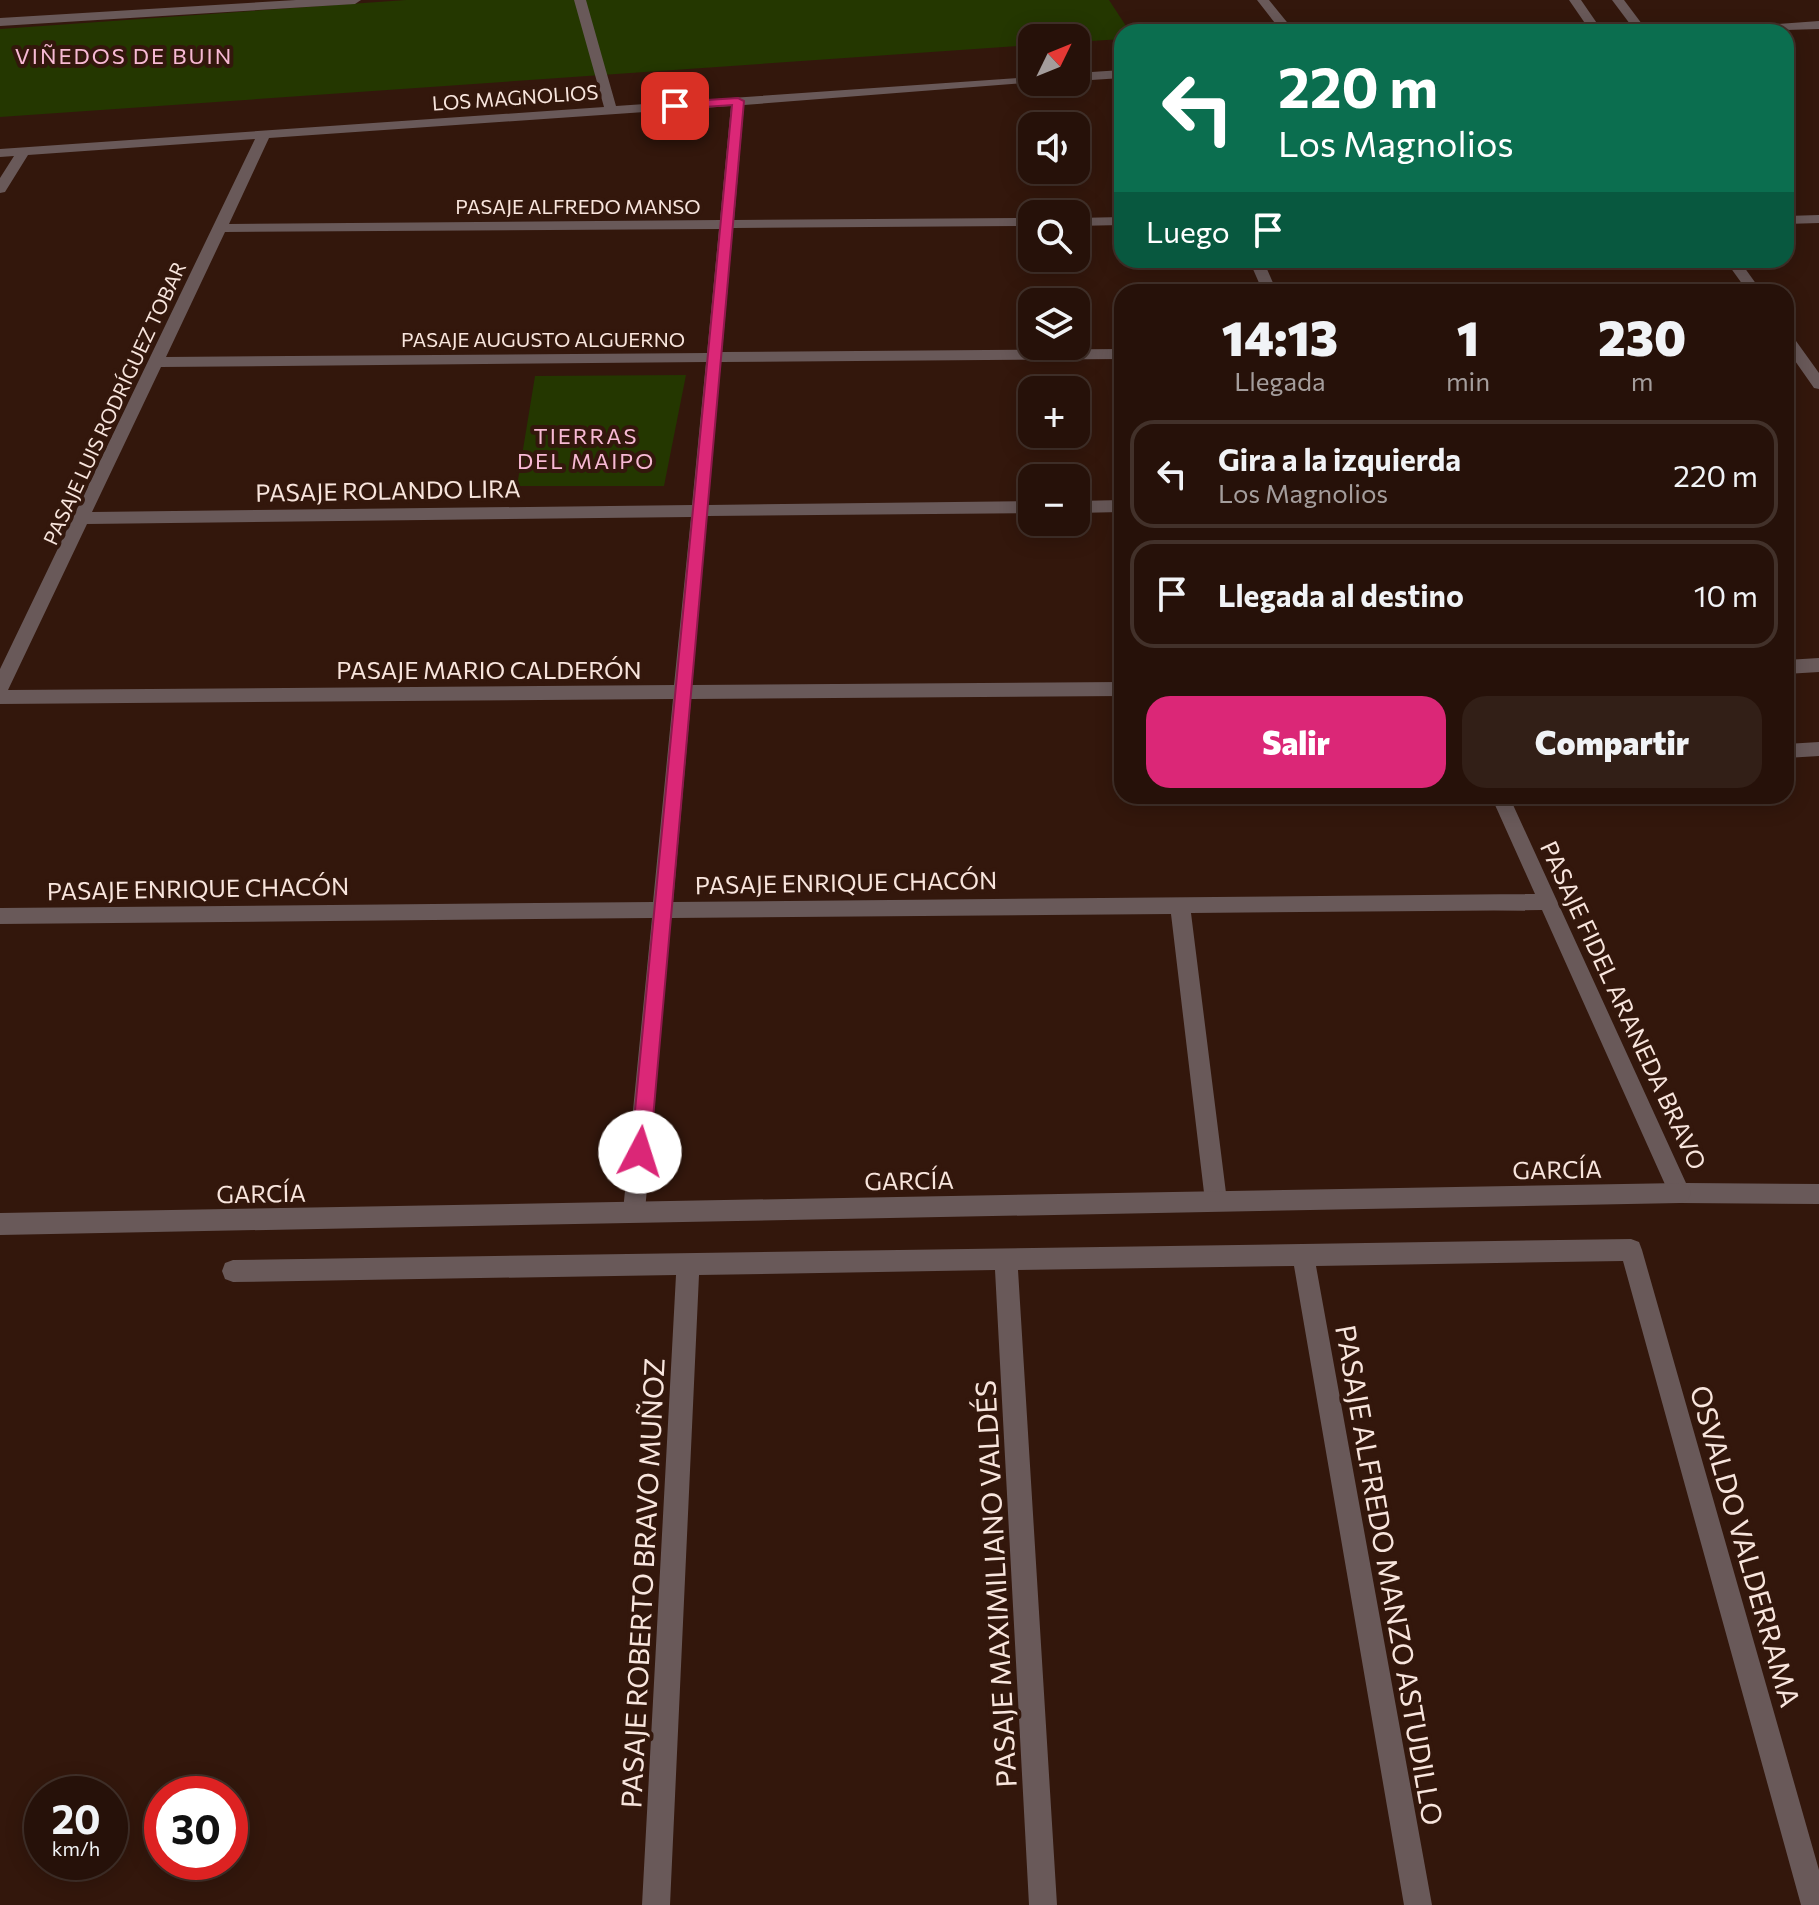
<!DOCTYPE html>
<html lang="es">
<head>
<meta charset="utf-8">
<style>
  :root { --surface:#261109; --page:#321f17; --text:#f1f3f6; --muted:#a49d9c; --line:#42312a; --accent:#db2777 }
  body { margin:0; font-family:Commissioner,sans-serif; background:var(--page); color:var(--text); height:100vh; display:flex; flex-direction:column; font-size:30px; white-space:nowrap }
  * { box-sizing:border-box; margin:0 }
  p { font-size:26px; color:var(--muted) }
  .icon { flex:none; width:44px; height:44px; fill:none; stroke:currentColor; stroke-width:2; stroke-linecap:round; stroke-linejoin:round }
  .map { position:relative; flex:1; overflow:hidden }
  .drawer { position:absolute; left:1114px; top:284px; width:680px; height:520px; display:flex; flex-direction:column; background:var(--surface); border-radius:24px; box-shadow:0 4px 20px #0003,0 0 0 2px var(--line) }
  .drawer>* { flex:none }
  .hud { position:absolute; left:1114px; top:24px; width:680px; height:244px; border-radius:24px; box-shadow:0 4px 20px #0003,0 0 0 2px var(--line); background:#0b6e4f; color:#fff; overflow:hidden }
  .needle { width:52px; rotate:47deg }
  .buttons { position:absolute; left:1018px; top:24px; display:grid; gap:16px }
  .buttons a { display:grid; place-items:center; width:72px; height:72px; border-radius:16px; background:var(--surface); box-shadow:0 4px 20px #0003,0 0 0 2px var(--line); font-size:40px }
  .speed { position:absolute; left:24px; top:1776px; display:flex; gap:16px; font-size:40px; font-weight:700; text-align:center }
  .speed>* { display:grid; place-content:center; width:104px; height:104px; border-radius:50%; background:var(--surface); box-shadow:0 4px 20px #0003,0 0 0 2px var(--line); line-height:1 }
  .speed small { font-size:20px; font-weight:400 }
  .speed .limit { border:12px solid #d22; background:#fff; color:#111 }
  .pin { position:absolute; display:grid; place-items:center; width:68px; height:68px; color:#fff; margin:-34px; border-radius:16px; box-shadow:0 4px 12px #0006 }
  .me { position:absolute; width:88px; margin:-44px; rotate:5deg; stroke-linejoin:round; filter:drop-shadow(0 0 6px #0008) }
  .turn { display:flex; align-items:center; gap:28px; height:168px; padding:0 32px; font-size:36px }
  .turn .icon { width:104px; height:104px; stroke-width:2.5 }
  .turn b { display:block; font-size:56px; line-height:68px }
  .then { display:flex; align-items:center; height:76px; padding:0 32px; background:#0003; gap:16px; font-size:30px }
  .eta { display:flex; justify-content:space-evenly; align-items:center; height:136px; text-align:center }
  .eta b { font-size:48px; font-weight:800; line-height:56px }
  .action { display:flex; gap:16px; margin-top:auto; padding:16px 32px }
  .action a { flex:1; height:92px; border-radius:24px; background:var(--accent); color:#fff; font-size:32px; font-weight:800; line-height:92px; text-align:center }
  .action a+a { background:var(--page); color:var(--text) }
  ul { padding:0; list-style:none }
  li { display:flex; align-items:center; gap:24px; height:108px; margin:0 16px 12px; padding:0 16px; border:4px solid var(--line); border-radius:24px }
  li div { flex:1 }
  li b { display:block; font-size:30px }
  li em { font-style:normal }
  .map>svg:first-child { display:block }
  .green { fill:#243700 }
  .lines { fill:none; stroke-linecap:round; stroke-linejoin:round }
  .minor { fill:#695959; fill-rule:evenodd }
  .tertiary { fill:#695959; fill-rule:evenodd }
  .route { fill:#db2777; stroke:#8e194d; stroke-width:2 }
  .labels { text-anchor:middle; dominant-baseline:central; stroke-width:8; stroke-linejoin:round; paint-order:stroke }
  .far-street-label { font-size:20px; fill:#f8e5dd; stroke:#33170c }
  .far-neighbourhood-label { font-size:22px; letter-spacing:2px; fill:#f7b9d4; stroke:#33170c }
  .street-label { font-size:24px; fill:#f8e5dd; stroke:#33170c }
  .near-street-label { font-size:28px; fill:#f8e5dd; stroke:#33170c }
</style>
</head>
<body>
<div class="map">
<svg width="1819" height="1905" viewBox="0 0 1819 1905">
  <rect width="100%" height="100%" fill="#33170c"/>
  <path class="green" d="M406 0H1109L1130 32H1122V39L1076 42V38H1032V45L0 117V29Z
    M686 375 664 486H517L535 376Z"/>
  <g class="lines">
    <path class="minor" d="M296 0H361L355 4 0 26V18Z
      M574 0H586L616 106 1032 77V82H1038L744 105 734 220 1032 218V226L733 228 722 352 1122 349V359L721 362 708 505 1032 501V513L707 516 692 685 1122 682V696L691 699 673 902 1535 894 1491 796H1509L1686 1183 1819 1184V1204L1680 1203 1672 1200 1542 910 1191 913 1227 1201 1224 1208 1216 1211 1208 1208 1205 1201 1171 914 671 918 645 1211 642 1218 634 1221 626 1218 623 1211 652 918 0 924V908L653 902 673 699 0 704V669L255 139 28 155 5 192 0 193V178L14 156 0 157V149L604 107ZM731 106 720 220 229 224 269 138ZM719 229 707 353 166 357 225 232ZM706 362 692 505 92 512 161 367ZM691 517 674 685 8 690 87 524Z
      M1257 0H1269L1295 32H1282Z
      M1569 0H1581L1603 32H1591Z
      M1612 0H1624L1648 32H1636Z
      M1819 21V29L1716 32 1722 28Z
      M1122 70V78L1076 81V73Z
      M1819 215V223L1786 224V216Z
      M1122 217V225L1076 226V218Z
      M1249 260H1263L1277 292H1263Z
      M1725 260H1739L1762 292H1748Z
      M1786 332 1791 334 1819 373V389L1814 388 1786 348Z
      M1122 500V512L1076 513V501Z
      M1819 658V672L1786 674V660Z
      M1819 742V756L1786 758V744Z
      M1631 1239 1639 1242 1642 1250 1819 1870V1905H1801L1623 1261 1316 1266 1432 1905H1404L1294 1266 1018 1270 1057 1905H1029L995 1270 699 1275 670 1905H642L676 1275 233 1282 225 1279 222 1271 225 1263 233 1260Z"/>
    <path class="tertiary" d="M1680 1183 1688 1186 1691 1193 1688 1200 1680 1203 0 1235V1213Z"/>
  </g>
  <path class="route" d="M738 98 744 101 650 1152 647 1158 640 1161 633 1158 631 1152 732 105 675 109 669 106 675 102Z"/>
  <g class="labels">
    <g class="far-street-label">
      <text transform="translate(515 97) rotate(-4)">LOS MAGNOLIOS</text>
      <text x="578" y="206">PASAJE ALFREDO MANSO</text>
      <text x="543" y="339">PASAJE AUGUSTO ALGUERNO</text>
      <text transform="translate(114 403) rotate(-65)">PASAJE LUIS RODRÍGUEZ TOBAR</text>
    </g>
    <g class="far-neighbourhood-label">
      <text x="124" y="55">VIÑEDOS DE BUIN</text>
      <text x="586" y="435">TIERRAS<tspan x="586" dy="25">DEL MAIPO</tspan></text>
    </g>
    <g class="street-label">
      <text transform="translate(388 490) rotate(-1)">PASAJE ROLANDO LIRA</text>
      <text x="489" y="669">PASAJE MARIO CALDERÓN</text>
      <text transform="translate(846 882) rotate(-1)">PASAJE ENRIQUE CHACÓN</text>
      <text transform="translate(198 888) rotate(-1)">PASAJE ENRIQUE CHACÓN</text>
      <text transform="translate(1624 1005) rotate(65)">PASAJE FIDEL ARANEDA BRAVO</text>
      <text transform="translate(1557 1169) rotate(-1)">GARCÍA</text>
      <text transform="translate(909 1180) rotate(-1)">GARCÍA</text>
      <text transform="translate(261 1193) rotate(-1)">GARCÍA</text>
    </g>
    <g class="near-street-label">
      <text transform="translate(1746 1546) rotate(74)">OSVALDO VALDERRAMA</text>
      <text transform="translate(1390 1575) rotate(80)">PASAJE ALFREDO MANZO ASTUDILLO</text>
      <text transform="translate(642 1583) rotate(-87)">PASAJE ROBERTO BRAVO MUÑOZ</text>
      <text transform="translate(995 1584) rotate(-93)">PASAJE MAXIMILIANO VALDÉS</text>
    </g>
  </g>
</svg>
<div class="buttons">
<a><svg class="needle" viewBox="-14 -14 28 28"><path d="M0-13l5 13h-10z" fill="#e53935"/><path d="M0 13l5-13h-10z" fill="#a49d9c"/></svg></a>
<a><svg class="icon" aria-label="sound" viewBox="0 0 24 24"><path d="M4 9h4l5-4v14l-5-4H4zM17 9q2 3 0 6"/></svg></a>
<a><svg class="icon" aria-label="search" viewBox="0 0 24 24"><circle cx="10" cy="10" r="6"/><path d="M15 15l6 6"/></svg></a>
<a><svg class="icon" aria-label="layers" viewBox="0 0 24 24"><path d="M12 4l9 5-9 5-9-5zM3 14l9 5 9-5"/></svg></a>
<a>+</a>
<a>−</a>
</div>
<div class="speed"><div>20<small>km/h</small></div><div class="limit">30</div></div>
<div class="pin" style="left:675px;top:106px;background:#d93025"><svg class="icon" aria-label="arrive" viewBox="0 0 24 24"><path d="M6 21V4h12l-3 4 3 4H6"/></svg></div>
<svg class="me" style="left:640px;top:1152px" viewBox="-20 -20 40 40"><circle r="19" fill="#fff"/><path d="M0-13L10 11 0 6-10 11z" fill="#db2777"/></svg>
<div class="hud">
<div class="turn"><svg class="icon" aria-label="left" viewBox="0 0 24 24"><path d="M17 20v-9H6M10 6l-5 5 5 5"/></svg><div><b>220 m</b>Los Magnolios</div></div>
<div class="then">Luego<svg class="icon" aria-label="arrive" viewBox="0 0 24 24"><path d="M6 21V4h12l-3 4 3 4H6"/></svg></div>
</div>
<section class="drawer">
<div class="eta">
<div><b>14:13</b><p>Llegada</p></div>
<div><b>1</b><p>min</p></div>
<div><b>230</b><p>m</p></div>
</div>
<ul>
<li><svg class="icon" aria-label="left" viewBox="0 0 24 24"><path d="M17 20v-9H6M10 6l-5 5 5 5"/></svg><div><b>Gira a la izquierda</b><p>Los Magnolios</p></div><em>220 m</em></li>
<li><svg class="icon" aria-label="arrive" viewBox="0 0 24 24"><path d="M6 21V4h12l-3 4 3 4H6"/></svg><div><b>Llegada al destino</b></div><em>10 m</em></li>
</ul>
<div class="action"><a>Salir</a><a>Compartir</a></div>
</section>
</div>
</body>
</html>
